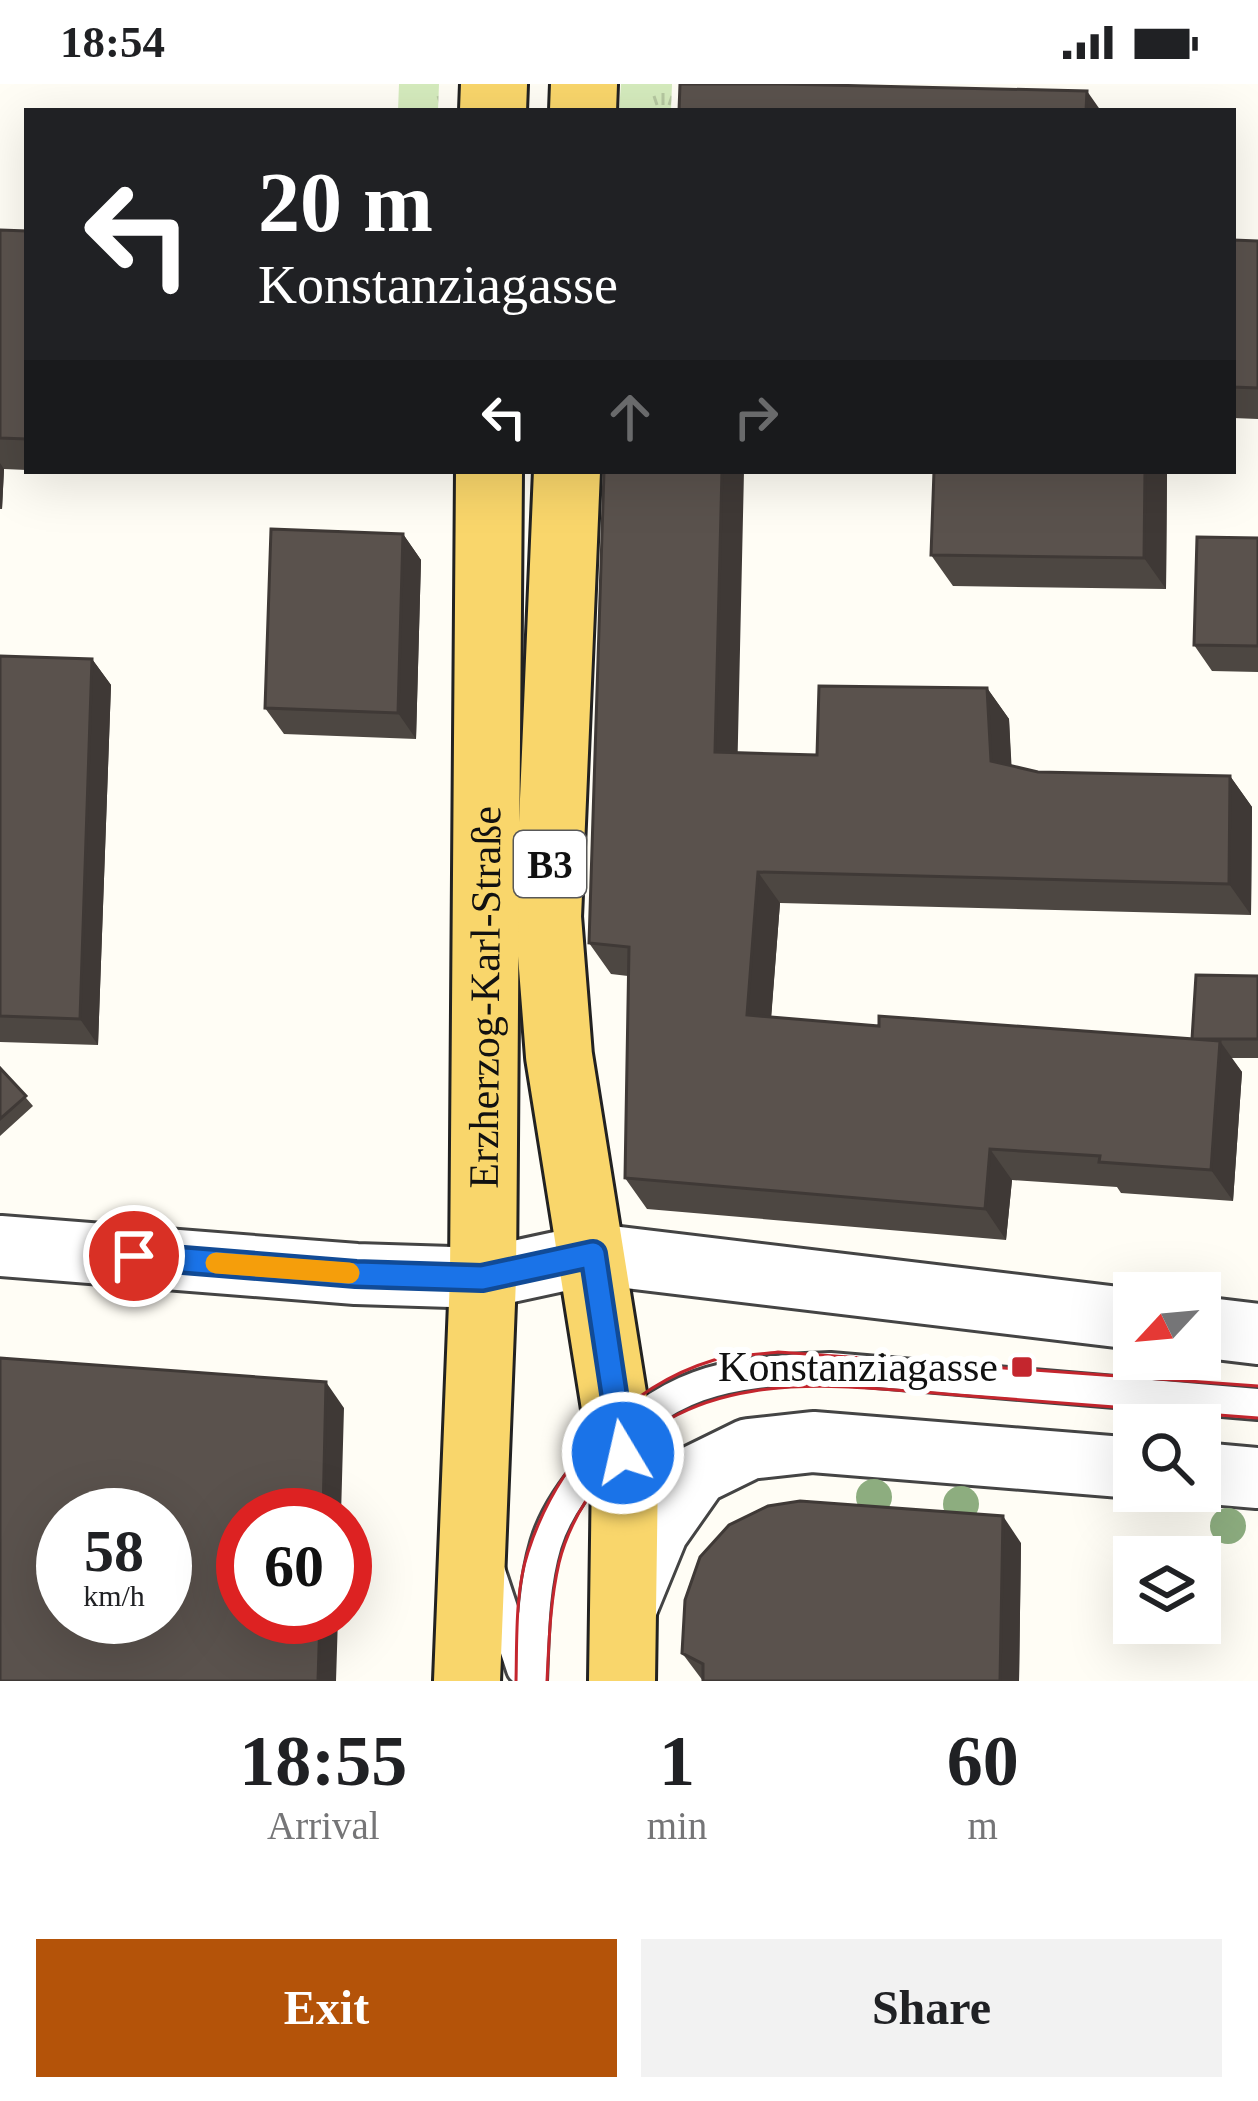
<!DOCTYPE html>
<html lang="en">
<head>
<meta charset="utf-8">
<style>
  :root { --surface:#fff; --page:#f2f2f2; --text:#202124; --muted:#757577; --accent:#b45309 }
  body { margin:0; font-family:"Times New Roman",serif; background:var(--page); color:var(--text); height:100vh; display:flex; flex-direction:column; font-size:45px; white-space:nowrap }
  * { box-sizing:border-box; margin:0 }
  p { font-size:39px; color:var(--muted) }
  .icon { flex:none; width:66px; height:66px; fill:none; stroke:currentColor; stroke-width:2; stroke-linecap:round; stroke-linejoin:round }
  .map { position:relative; height:1597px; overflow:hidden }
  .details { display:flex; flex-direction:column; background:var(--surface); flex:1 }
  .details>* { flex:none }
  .banner { position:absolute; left:24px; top:24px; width:1212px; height:366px; border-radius:0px; box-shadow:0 12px 48px #0002; background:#202124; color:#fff; overflow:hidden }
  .needle { width:78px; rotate:244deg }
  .controls { position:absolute; left:1113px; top:1188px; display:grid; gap:24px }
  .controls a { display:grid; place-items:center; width:108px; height:108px; border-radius:0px; background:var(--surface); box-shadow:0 12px 48px #0002; font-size:60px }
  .speed { position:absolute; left:36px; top:1404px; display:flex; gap:24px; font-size:60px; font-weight:700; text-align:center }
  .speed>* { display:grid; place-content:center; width:156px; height:156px; border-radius:50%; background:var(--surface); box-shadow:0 12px 48px #0002; line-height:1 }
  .speed small { font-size:30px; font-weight:400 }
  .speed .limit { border:18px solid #d22; background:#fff; color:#111 }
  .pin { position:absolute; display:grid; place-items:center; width:102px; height:102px; color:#fff; margin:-51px; border:6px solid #fff; border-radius:50%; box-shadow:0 3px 12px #0007 }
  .me { position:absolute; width:132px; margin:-66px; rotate:351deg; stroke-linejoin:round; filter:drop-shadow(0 0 9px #0008) }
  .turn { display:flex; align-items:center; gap:42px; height:252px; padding:0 36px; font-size:54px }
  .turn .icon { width:156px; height:156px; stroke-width:2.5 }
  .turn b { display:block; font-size:84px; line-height:102px }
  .lanes { display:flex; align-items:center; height:114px; padding:0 36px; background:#0003; justify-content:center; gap:60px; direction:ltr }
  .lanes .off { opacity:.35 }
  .eta { display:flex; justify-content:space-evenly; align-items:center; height:204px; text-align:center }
  .eta b { font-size:72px; font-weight:700; line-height:84px }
  .primary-button { display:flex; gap:24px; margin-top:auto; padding:24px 36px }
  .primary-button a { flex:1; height:138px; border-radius:0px; background:var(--accent); color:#fff; font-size:48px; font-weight:700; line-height:138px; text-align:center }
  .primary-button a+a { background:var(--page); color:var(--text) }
  .status { display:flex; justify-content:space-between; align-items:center; height:84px; padding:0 60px; background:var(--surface); direction:ltr }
  .status svg { height:33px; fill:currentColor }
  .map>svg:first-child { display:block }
  .grass { fill:url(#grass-tufts) }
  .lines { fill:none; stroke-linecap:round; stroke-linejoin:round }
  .service-casing { stroke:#444; stroke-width:36 }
  .minor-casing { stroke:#444; stroke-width:66 }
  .primary-casing { stroke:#222; stroke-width:72 }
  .service { stroke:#fff; stroke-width:30 }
  .minor { stroke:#fff; stroke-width:60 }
  .primary { stroke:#f9d66b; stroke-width:66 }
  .tram { stroke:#c4262e; stroke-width:3 }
  .tree { fill:#8dad7f }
  .wall { fill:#4d4742 }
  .shaded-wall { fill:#3f3936 }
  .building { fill:#5a524d; stroke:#3f3936; stroke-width:3; fill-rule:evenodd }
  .route-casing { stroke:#114b97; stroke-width:30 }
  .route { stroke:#1a73e8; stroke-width:21 }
  .slow { stroke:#f59e0b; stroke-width:21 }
  .poi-dot { fill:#c4262e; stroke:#fff; stroke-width:4.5 }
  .labels { text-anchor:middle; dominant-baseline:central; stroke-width:12; stroke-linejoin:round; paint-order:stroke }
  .shield { fill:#fff; stroke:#585858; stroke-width:3 }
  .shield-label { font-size:39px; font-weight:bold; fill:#111 }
  .street-label { font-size:42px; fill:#111; stroke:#fff }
  .poi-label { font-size:42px; fill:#111; stroke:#fff; text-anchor:end }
</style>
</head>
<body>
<div class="status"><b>18:54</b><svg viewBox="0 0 49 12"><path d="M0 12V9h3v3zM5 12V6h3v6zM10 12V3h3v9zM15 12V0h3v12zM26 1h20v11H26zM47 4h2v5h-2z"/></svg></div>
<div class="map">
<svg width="1258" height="1597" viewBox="0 0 1258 1597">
  <defs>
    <pattern id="grass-tufts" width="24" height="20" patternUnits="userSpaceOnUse" patternTransform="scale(3)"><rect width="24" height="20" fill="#d5ebbd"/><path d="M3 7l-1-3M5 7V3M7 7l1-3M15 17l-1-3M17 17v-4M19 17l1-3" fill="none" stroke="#b6c8a1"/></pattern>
  </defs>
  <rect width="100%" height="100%" fill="#fffdf5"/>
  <path class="grass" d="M399 0H439L438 27H398Z
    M621 0H672L671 27H619Z"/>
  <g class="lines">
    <g class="service-casing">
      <path id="service" d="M490 1488 522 1585
        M531 1597C533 1551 533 1504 546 1460 555 1430 573 1405 593 1382 665 1296 723 1288 830 1284L1258 1320"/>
    </g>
    <g class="minor-casing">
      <path id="minor" d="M0 1162 356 1190 483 1194 594 1170 1134 1235
        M1200 1243 1258 1250
        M1200 1389 1258 1394
        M626 1525 658 1447 698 1390 749 1365 813 1358 1134 1384"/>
    </g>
    <g class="primary-casing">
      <g id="primary">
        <path d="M493 27 494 0"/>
        <path d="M583 27 584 0"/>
        <path d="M567 387 548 833 559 972 625 1386 622 1597"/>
        <path id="s1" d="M467 1597 483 1194 489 387"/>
      </g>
    </g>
    <use href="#service" class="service"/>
    <use href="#minor" class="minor"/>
    <use href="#primary" class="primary"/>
    <path class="tram" d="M516 1597C517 1556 515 1507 528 1468 556 1381 624 1303 714 1276 733 1271 757 1271 778 1268L1258 1302
      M547 1597C549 1558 550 1518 559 1479 567 1446 583 1418 604 1391 691 1279 833 1301 958 1311 1058 1319 1158 1326 1258 1334"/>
  </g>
  <g class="tree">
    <circle cx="874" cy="1413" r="18"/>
    <circle cx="961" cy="1420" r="18"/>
    <circle cx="1228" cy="1442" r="18"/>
  </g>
  <path class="wall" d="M0 146 27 147V386L4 385 2 425H0Z
    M1233 156 1258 157V335L1233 334Z
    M71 387H135V389Z
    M934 387H1167L1166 505 953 502 931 471Z
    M403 450 421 476 416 655 284 650 265 624Z
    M1258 454V588L1212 587 1194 561Z
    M0 572 92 575 111 601 98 961 0 958Z
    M987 604 1009 635 1011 681 1038 688 1230 692 1252 723 1251 831 780 819 771 933 879 942 1192 955 1258 892V974H1231L1242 988 1233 1117 1121 1109 1117 1103 1012 1096 1006 1156 647 1125 625 1094 628 892 611 890 589 859 737 668 817 671Z
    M0 984 33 1022 0 1052Z
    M1021 1459 1019 1597H703L682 1569Z"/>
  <path class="shaded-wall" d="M1087 7 1101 27H1086Z
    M0 379 4 385 2 425 0 422Z
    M722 387H744L737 699 715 668Z
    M1145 387H1167L1166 505 1144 474Z
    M403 450 421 476 416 655 398 629Z
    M92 575 111 601 98 961 80 935Z
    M987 604 1009 635 1013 708 991 677Z
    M1230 692 1252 723 1251 831 1229 800Z
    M758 788 780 819 769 962 747 931Z
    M1220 957 1242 988 1233 1117 1211 1086Z
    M990 1065 1012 1096 1006 1156 985 1125Z
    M326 1298 344 1324 341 1431H323Z
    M1003 1432 1021 1459 1019 1597H1000Z
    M320 1533H338L336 1597H318Z"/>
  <path class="building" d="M680 0H783L1087 7 1086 27H679Z
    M0 146 27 147V355L0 354Z
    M1233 156 1258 157V304L1233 303Z
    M604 387H722L715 668 817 671 819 602 987 604 991 677 1038 688 1230 692 1229 800 758 788 747 931 879 942V932L1220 957 1211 1086 1099 1078 1100 1072 990 1065 985 1125 625 1094 629 863 589 859Z
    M934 387H1145L1144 474 931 471Z
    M271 445 403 450 398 629 265 624Z
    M1197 453 1258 454V562L1194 561Z
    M0 572 92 575 80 935 0 932Z
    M1196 891 1258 892V955H1192Z
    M0 984 26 1012 0 1035Z
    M0 1274 326 1298 323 1431H243V1533H320L318 1597H0ZM63 1431H165V1533H63Z
    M800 1417 1003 1432 1000 1597H703V1580L682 1569 685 1516 700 1473 729 1441 768 1422Z"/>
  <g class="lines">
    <g class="route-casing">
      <path id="route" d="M134 1172 356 1190 482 1194 593 1170 623 1369"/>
    </g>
    <use href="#route" class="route"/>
    <path class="slow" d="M216 1179 349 1189"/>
  </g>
  <rect class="poi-dot" x="1010" y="1271" width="24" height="24" rx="6"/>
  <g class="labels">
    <rect class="shield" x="514" y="747" width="72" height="66" rx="9"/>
    <g class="shield-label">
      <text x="550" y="780">B3</text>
    </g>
    <g class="street-label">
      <text stroke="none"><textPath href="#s1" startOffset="684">Erzherzog-Karl-Straße</textPath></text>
    </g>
    <g class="poi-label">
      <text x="998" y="1283">Konstanziagasse</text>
    </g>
  </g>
</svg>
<div class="controls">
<a><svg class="needle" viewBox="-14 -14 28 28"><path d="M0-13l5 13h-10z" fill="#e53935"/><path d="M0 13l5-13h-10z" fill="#757577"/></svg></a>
<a><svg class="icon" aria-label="search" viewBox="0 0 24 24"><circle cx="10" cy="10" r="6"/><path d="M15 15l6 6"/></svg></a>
<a><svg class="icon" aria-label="layers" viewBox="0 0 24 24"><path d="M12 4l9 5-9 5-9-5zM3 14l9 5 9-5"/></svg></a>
</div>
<div class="speed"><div>58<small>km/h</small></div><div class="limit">60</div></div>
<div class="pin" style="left:134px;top:1172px;background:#d93025"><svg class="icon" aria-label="arrive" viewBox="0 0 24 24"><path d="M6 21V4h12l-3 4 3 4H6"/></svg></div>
<svg class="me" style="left:623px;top:1369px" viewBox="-20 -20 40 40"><circle r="17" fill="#1a73e8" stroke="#fff" stroke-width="3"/><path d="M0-11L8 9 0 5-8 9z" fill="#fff"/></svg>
<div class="banner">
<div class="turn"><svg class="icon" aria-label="left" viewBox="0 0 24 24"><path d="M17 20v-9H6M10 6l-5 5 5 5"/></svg><div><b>20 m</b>Konstanziagasse</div></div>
<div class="lanes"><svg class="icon" aria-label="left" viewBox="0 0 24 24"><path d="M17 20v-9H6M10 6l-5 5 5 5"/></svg><svg class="icon off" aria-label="ahead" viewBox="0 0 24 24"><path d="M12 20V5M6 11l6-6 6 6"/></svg><svg class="icon off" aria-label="right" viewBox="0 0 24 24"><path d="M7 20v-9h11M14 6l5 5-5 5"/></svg></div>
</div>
</div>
<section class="details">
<div class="eta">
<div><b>18:55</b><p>Arrival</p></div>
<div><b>1</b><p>min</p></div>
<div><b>60</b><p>m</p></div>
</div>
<div class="primary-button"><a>Exit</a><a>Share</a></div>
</section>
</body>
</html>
